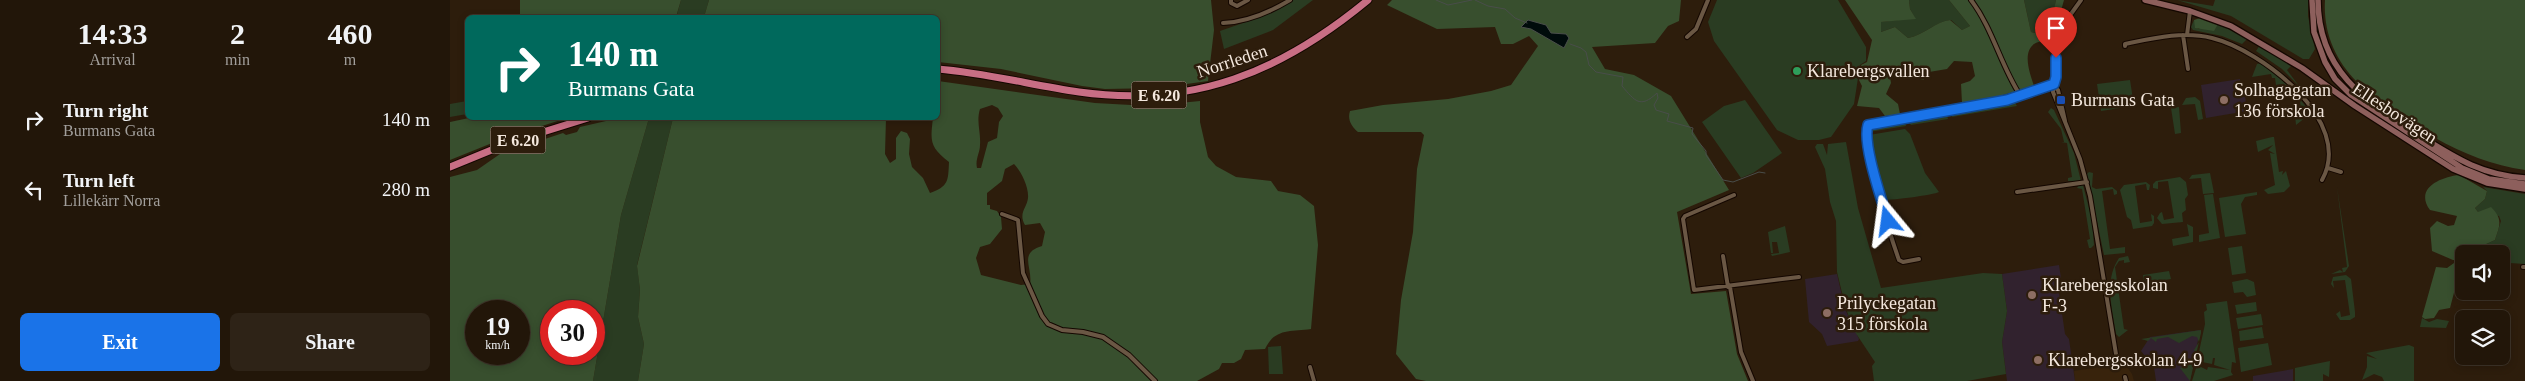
<!DOCTYPE html>
<html lang="en">
<head>
<meta charset="utf-8">
<style>
  :root { --surface:#221609; --page:#2e2317; --text:#f1f3f6; --muted:#a29f9c; --line:#3f352a; --accent:#1a73e8 }
  body { margin:0; font-family:"Times New Roman",serif; background:var(--page); color:var(--text); height:100vh; display:flex; flex-direction:column; font-size:19px; white-space:nowrap }
  * { box-sizing:border-box; margin:0 }
  p { font-size:16px; color:var(--muted) }
  .icon { flex:none; width:28px; height:28px; fill:none; stroke:currentColor; stroke-width:2; stroke-linecap:round; stroke-linejoin:round }
  .map { position:relative; flex:1; overflow:hidden }
  .panel { display:flex; flex-direction:column; background:var(--surface); width:450px }
  .panel>* { flex:none }
  .guide { position:absolute; left:15px; top:15px; width:475px; height:105px; border-radius:8px; box-shadow:0 2px 8px #0003,0 0 0 1px var(--line); background:#00695c; color:#fff; overflow:hidden }
  .controls { position:absolute; left:2005px; top:245px; display:grid; gap:10px }
  .controls a { display:grid; place-items:center; width:55px; height:55px; border-radius:8px; background:var(--surface); box-shadow:0 2px 8px #0003,0 0 0 1px var(--line); font-size:25px }
  .speed { position:absolute; left:15px; top:300px; display:flex; gap:10px; font-size:25px; font-weight:700; text-align:center }
  .speed>* { display:grid; place-content:center; width:65px; height:65px; border-radius:50%; background:var(--surface); box-shadow:0 2px 8px #0003,0 0 0 1px var(--line); line-height:1 }
  .speed small { font-size:12px; font-weight:400 }
  .speed .limit { border:8px solid #d22; background:#fff; color:#111 }
  .pin { position:absolute; display:grid; place-items:center; width:42px; height:42px; color:#fff; margin:-51px -21px; border-radius:50% 50% 50% 0; rotate:-45deg; box-shadow:0 0 5px #0007 }
  .pin .icon { rotate:45deg }
  .me { position:absolute; width:55px; margin:-28px; rotate:344deg; stroke-linejoin:round; filter:drop-shadow(0 0 4px #0008) }
  .turn { display:flex; align-items:center; gap:18px; height:105px; padding:0 20px; font-size:22px }
  .turn .icon { width:65px; height:65px; stroke-width:2.5 }
  .turn b { display:block; font-size:35px; line-height:42px }
  .eta { display:flex; justify-content:space-evenly; align-items:center; height:85px; text-align:center }
  .eta b { font-size:30px; font-weight:800; line-height:35px }
  .cta { display:flex; gap:10px; margin-top:auto; padding:10px 20px }
  .cta a { flex:1; height:58px; border-radius:8px; background:var(--accent); color:#fff; font-size:20px; font-weight:800; line-height:58px; text-align:center }
  .cta a+a { background:var(--page); color:var(--text) }
  ul { padding:0; list-style:none }
  li { display:flex; align-items:center; gap:15px; height:70px; padding:0 20px }
  li div { flex:1 }
  li b { display:block; font-size:19px }
  li em { font-style:normal }
  main { display:flex; flex:1; min-height:0 }
  .map>svg:first-child { display:block }
  .built { fill:#38230c }
  .education { fill:#31222e }
  .green { fill:#2a3c22 }
  .forest { fill:#384f2e; fill-rule:evenodd }
  .water { fill:#000b0b; stroke:#494d4a }
  .lines { fill:none; stroke-linecap:round; stroke-linejoin:round }
  .stream { stroke:#494d4a; stroke-width:1 }
  .minor-casing { stroke:#140700; stroke-width:6 }
  .secondary-casing { stroke:#140700; stroke-width:8 }
  .trunk-casing { stroke:#140700; stroke-width:9 }
  .minor { stroke:#6a5744; stroke-width:4 }
  .secondary { stroke:#8d5f5c; stroke-width:5.5 }
  .trunk { stroke:#c86e84; stroke-width:7 }
  .route-casing { stroke:#114b97; stroke-width:12 }
  .route { stroke:#1a73e8; stroke-width:9 }
  .leisure-dot { fill:#2e9e5b; stroke:#2d1d0c; stroke-width:2 }
  .transit-dot { fill:#1a4fb4; stroke:#2d1d0c; stroke-width:2 }
  .education-dot { fill:#8d6e63; stroke:#2d1d0c; stroke-width:2 }
  .labels { text-anchor:middle; dominant-baseline:central; stroke-width:5; stroke-linejoin:round; paint-order:stroke }
  .shield { fill:#2d1d0c; stroke:#b8ab9f; stroke-width:1 }
  .shield-label { font-size:16px; font-weight:bold; fill:#f4e8de }
  .street-label { font-size:18px; fill:#f4e8de; stroke:#2d1d0c }
  .poi-label { font-size:18px; fill:#f4e8de; stroke:#2d1d0c; text-anchor:start }
</style>
</head>
<body>
<main>
<section class="panel">
<div class="eta">
<div><b>14:33</b><p>Arrival</p></div>
<div><b>2</b><p>min</p></div>
<div><b>460</b><p>m</p></div>
</div>
<ul>
<li><svg class="icon" aria-label="right" viewBox="0 0 24 24"><path d="M7 20v-9h11M14 6l5 5-5 5"/></svg><div><b>Turn right</b><p>Burmans Gata</p></div><em>140 m</em></li>
<li><svg class="icon" aria-label="left" viewBox="0 0 24 24"><path d="M17 20v-9H6M10 6l-5 5 5 5"/></svg><div><b>Turn left</b><p>Lillekärr Norra</p></div><em>280 m</em></li>
</ul>
<div class="cta"><a>Exit</a><a>Share</a></div>
</section>
<div class="map">
<svg width="2075" height="381" viewBox="0 0 2075 381">
  <rect width="100%" height="100%" fill="#2d1d0c"/>
  <path class="built" d="M1674 363 1682 374 1684 381H1625L1624 371Z"/>
  <path class="education" d="M1790 79 1791 88H1794L1797 111 1756 118 1751 85Z
    M1609 265 1611 278 1607 279 1615 334 1619 339 1625 381H1557L1552 342 1557 311 1552 274Z
    M1387 274 1395 309 1409 339 1408 341 1377 346 1372 334 1359 322 1355 279Z
    M1750 330 1740 381H1706L1704 367 1691 351 1700 337Z
    M1843 369V381H1803V376Z"/>
  <path class="green" d="M231 0H259L254 17 226 18Z
    M843 0H863L823 30 774 49 770 31 813 16Z
    M1267 0H1388L1416 47V61L1410 65 1404 104 1381 137 1369 140H1348L1327 130 1264 41 1258 22Z
    M1459 0H1499L1520 26 1512 30 1501 20C1487 21 1474 35 1458 38L1445 27 1431 32V22L1465 18 1460 9Z
    M1574 0H1606L1599 36 1581 32Z
    M1727 0 1763 6 1765 0H1858V16L1865 49 1859 59H1853L1781 16Z
    M1744 20 1748 29 1768 24 1798 38 1792 44 1772 36 1743 30 1741 27Z
    M1810 45 1841 66 1837 70 1849 86 1832 69 1806 51Z
    M1811 63 1841 88 1861 113 1846 125 1845 115 1851 109 1850 101 1846 100 1845 96 1840 97V89H1835L1834 84 1826 85 1825 78H1822L1821 74 1802 77 1807 64Z
    M1680 80 1684 106 1651 111 1647 84Z
    M1745 97 1750 101 1753 119 1748 120 1745 104 1732 105 1736 98Z
    M1295 100 1332 153 1303 173 1291 178 1252 122 1274 106Z
    M17 101V114L0 117V104Z
    M1564 101 1567 106 1502 117 1503 112Z
    M1729 107 1731 133 1725 134 1721 108Z
    M1601 108 1604 110 1624 153 1631 181H1618V178L1622 177 1617 143 1611 142H1614L1611 129 1598 112Z
    M1494 114 1497 115 1498 119 1461 125 1457 120Z
    M199 118H223L187 265 190 290 188 317 194 344 188 381H143L171 215Z
    M1455 121 1456 126 1419 132 1420 127Z
    M1455 129 1460 134 1475 173 1489 192C1484 195 1443 200 1434 200L1419 135Z
    M1822 137H1824L1829 172 1833 171 1832 175 1836 171 1840 186 1834 192 1818 194 1814 190 1825 185 1820 153 1816 152 1825 154 1818 150 1823 145 1808 152 1806 141Z
    M1396 142 1408 208 1431 288 1533 273 1552 274 1557 311 1552 342 1556 374 1517 381H1424L1422 366 1425 362 1405 332 1396 309 1387 272 1386 221 1380 202 1375 169 1365 147 1367 144H1373L1377 155 1378 144Z
    M1639 172 1643 173 1642 187 1646 189 1662 187 1667 191V194L1664 195 1663 189 1652 191 1660 249 1675 247V253L1654 255 1637 174Z
    M1760 173 1764 193 1753 194 1751 178 1739 179 1742 175Z
    M1730 177 1736 182 1738 195 1735 199 1736 210 1732 213 1733 222 1712 224 1707 218 1710 213 1712 212 1714 220 1724 218 1718 181 1708 182V189L1703 188V184L1706 181Z
    M1696 182 1700 185 1699 190H1697L1696 184 1685 186 1690 223 1702 221 1701 214 1704 216V223L1702 226 1683 229 1681 220 1677 217 1670 190 1674 185Z
    M1629 185H1633L1642 220 1644 245 1641 248H1639L1637 240 1640 239 1632 189 1627 188Z
    M1887 187 1899 266 1895 272 1881 274 1890 270 1893 272 1892 268 1897 267Z
    M2033 187 2075 194V264L2060 263V257L2035 251 2034 245 2045 240 2051 221 2049 216 2028 212 2025 208 2035 199 2037 191Z
    M1807 192V195L1795 197 1791 204 1796 234 1775 237 1769 198Z
    M1763 194 1770 238 1749 242V235L1759 233 1754 195Z
    M1737 224 1743 227V242L1723 246 1722 239 1739 236Z
    M1335 226 1340 252 1322 256 1321 254 1329 253 1327 242H1322L1323 253H1321L1318 232Z
    M1792 246 1796 273 1782 275 1778 248Z
    M1678 256 1680 262 1674 263V260L1669 261 1665 267 1674 329 1678 330 1669 337 1666 334C1662 308 1654 280 1669 258Z
    M1719 271 1721 279 1694 283 1693 275Z
    M1896 275 1901 279 1905 312V317L1900 320H1890L1886 314 1890 311 1891 317 1900 315 1895 280 1883 281 1884 288 1881 284 1883 277Z
    M1797 279 1804 282 1806 295 1797 297 1793 292 1784 293 1782 282Z
    M1777 301 1786 363 1782 362 1781 372 1783 375 1764 381H1742L1747 365 1757 370 1758 367 1780 370 1764 365 1765 358H1763L1762 364 1747 361 1755 324 1754 312 1757 310 1756 304Z
    M1806 302 1807 311 1787 314 1785 305Z
    M1811 314 1813 325 1788 329 1786 318Z
    M1972 318 1979 322 1987 319 1999 321 1996 328 1970 327Z
    M1812 327 1814 338 1790 341 1789 331Z
    M1751 330V333L1740 381 1730 368 1743 363V355L1746 353 1744 350 1749 342 1747 337 1742 336 1729 343 1718 337 1707 339 1706 342 1701 338 1698 341 1691 339Z
    M2051 330 2052 364 2024 365V356H2051Z
    M1818 343 1822 365 1791 372 1788 348Z
    M1959 345 1964 347V381H1934L1932 377 1924 374 1912 380 1917 367V356L1927 359 1916 353Z
    M831 346 833 374H819L818 347Z
    M1880 361 1879 377 1873 374V381H1845V368Z"/>
  <path class="forest" d="M70 0H231L226 17 70 18Z
    M259 0H761L764 30 758 81 708 88 655 89 632 86 551 69 488 62V18L254 17Z
    M942 0H1231L1229 21 1218 26 1205 43 1142 47 1155 69 1184 75 1221 96 1279 190 1227 212 1241 294 1276 291 1287 354 1298 381H976L966 379 946 354 951 300 963 232 967 169 974 135 971 132H908C902 127 897 120 900 111L933 105 998 99 1041 91 1061 85 1088 46 1079 36 1063 44H1051L1045 27 987 29 937 5Z
    M1395 0H1459L1460 9 1466 19 1431 22V32L1445 27 1458 38C1474 35 1487 21 1500 20L1512 30 1520 26 1499 0H1574L1581 32 1598 36 1606 0H1614L1603 40C1597 42 1590 40 1584 44 1572 53 1580 74 1584 86L1546 97 1512 103 1511 84 1520 81 1525 76 1522 62 1504 61 1497 69 1473 73 1474 80 1444 73 1440 77 1441 83 1436 94 1448 104 1450 114 1435 116 1429 108 1407 106 1412 86 1409 80 1411 65 1417 62 1422 40Z
    M1875 0H2075V170C2011 161 1956 123 1907 82 1885 60 1873 32 1875 0Z
    M1750 18 1768 24 1764 31 1745 28 1744 20Z
    M488 81 645 103 699 106 750 101V122L758 157 766 166 786 177 821 181 828 191 850 195 864 206 868 245 861 329C840 332 825 328 815 349L795 350 791 359 784 363H772L769 369 747 381H188L194 344 188 317 190 290 187 266 223 118H436L435 154 440 163 446 159V138L451 131 457 133 460 139 459 154 462 167 473 178 480 193C499 186 498 181 499 162 480 147 480 142 483 118H488ZM542 105 548 108 553 116 549 122 547 138 538 142 531 168H527C525 159 530 153 530 145 531 132 526 122 530 109ZM564 164C571 171 579 187 578 198 577 208 568 213 575 225L590 223 595 232 592 246C568 253 583 268 580 284L571 285 531 275 526 258 530 247 540 244 552 229 551 217 547 211 540 209V205H537V193L552 181 555 169Z
    M19 118H117L57 137 0 160V122Z
    M169 118H199L171 215 143 381H0V177L27 170 50 154 113 133 116 135 127 132 130 127ZM26 311H69V354H26ZM101 311H144V354H101Z
    M2009 175 2037 191 2035 199 2025 208 2028 212 2041 207C2053 219 2050 225 2045 240L2034 245 2035 251 2046 254H2014V261L2003 260 1982 251 1980 228 1987 221 1998 226 2004 225 2007 216 1980 210C1964 188 1991 177 2009 175Z
    M2004 263 2014 268V283L2006 285 2000 308 1989 310 1984 318 1975 319 1972 317 1986 267 1997 268Z"/>
  <path class="water" d="M1078 20 1096 25 1101 33 1116 34 1119 38 1114 48 1081 29 1071 27Z"/>
  <g class="lines">
    <path class="stream" d="M986 0 998 5 1022 0
      M1025 0 1038 6 1055 9 1065 18 1077 23
      M1120 44 1131 48 1136 52 1139 65 1146 72 1173 77 1172 86C1185 101 1190 109 1207 93L1208 98 1204 105 1206 110 1219 114 1217 121 1243 128 1242 134 1256 151V155L1273 180 1283 182 1309 172 1315 173"/>
    <g class="minor-casing">
      <path id="minor" d="M781 0V3L787 6 798 0
        M1521 0C1543 29 1550 64 1570 95
        M1631 0 1613 25 1603 67V92L1630 159 1640 196 1666 354
        M773 23C797 22 820 12 840 0
        M1733 35 1738 69
        M1737 35 1740 11
        M1237 37 1246 29 1258 0
        M1675 46V44C1704 38 1733 31 1762 38 1811 50 1905 121 1872 180
        M1604 82 1606 77 1604 66
        M1604 87 1608 90 1615 121
        M1878 168 1891 172
        M1567 192 1637 182
        M1284 195 1235 216 1233 219 1244 290 1349 277
        M552 214 568 220 573 273 592 316 598 324 612 330 633 332 653 337 679 355 705 381
        M1273 256 1278 287
        M1469 259 1453 262 1449 260C1441 238 1412 144 1418 125L1557 100 1604 84
        M2073 267H2075
        M1280 287 1291 352 1303 381
        M860 367 864 381
        M1675 377 1676 381"/>
    </g>
    <g class="secondary-casing">
      <path id="secondary" d="M1695 0 1740 11 1781 26 1852 68 1905 106 2003 169 2037 183 2075 189
        M1862 0 1864 32 1875 62 1885 79 1901 95 2012 168 2039 179 2075 184
        M1868 0C1868 70 1914 100 1967 134 2004 157 2030 175 2075 178"/>
    </g>
    <g class="trunk-casing">
      <path id="trunk" d="M488 69C535 73 582 85 629 92 744 108 831 72 918 0
        M0 167 61 142 138 118"/>
    </g>
    <use href="#minor" class="minor"/>
    <use href="#secondary" class="secondary"/>
    <use href="#trunk" class="trunk"/>
  </g>
  <g class="lines">
    <g class="route-casing">
      <path id="route" d="M1438 221C1432 200 1412 144 1418 125L1557 100 1604 84 1606 77V58"/>
    </g>
    <use href="#route" class="route"/>
  </g>
  <circle class="leisure-dot" cx="1347" cy="71" r="5"/>
  <rect class="transit-dot" x="1606" y="95" width="10" height="10" rx="2.5"/>
  <g class="education-dot">
    <circle cx="1774" cy="100" r="5"/>
    <circle cx="1582" cy="295" r="5"/>
    <circle cx="1377" cy="313" r="5"/>
    <circle cx="1588" cy="360" r="5"/>
  </g>
  <g class="labels">
    <g class="shield">
      <rect x="681.5" y="81.5" width="55" height="27" rx="4"/>
      <rect x="40.5" y="126.5" width="55" height="27" rx="4"/>
    </g>
    <g class="shield-label">
      <text x="709" y="95">E 6.20</text>
      <text x="68" y="140">E 6.20</text>
    </g>
    <g class="street-label">
      <text transform="translate(782 61) rotate(-18)">Norrleden</text>
      <text transform="translate(1945 113) rotate(33)">Ellesbovägen</text>
    </g>
    <g class="poi-label">
      <text x="1357" y="71">Klarebergsvallen</text>
      <text x="1784" y="90">Solhagagatan<tspan x="1784" dy="21">136 förskola</tspan></text>
      <text x="1621" y="100">Burmans Gata</text>
      <text x="1592" y="285">Klarebergsskolan<tspan x="1592" dy="21">F-3</tspan></text>
      <text x="1387" y="303">Prilyckegatan<tspan x="1387" dy="21">315 förskola</tspan></text>
      <text x="1598" y="360">Klarebergsskolan 4-9</text>
    </g>
  </g>
</svg>
<div class="controls">
<a><svg class="icon" aria-label="sound" viewBox="0 0 24 24"><path d="M4 9h4l5-4v14l-5-4H4zM17 9q2 3 0 6"/></svg></a>
<a><svg class="icon" aria-label="layers" viewBox="0 0 24 24"><path d="M12 4l9 5-9 5-9-5zM3 14l9 5 9-5"/></svg></a>
</div>
<div class="speed"><div>19<small>km/h</small></div><div class="limit">30</div></div>
<div class="pin" style="left:1606px;top:58px;background:#d93025"><svg class="icon" aria-label="arrive" viewBox="0 0 24 24"><path d="M6 21V4h12l-3 4 3 4H6"/></svg></div>
<svg class="me" style="left:1438px;top:221px" viewBox="-20 -20 40 40"><path d="M0-17L14 15 0 8-14 15z" fill="#1a73e8" stroke="#fff" stroke-width="4"/></svg>
<div class="guide">
<div class="turn"><svg class="icon" aria-label="right" viewBox="0 0 24 24"><path d="M7 20v-9h11M14 6l5 5-5 5"/></svg><div><b>140 m</b>Burmans Gata</div></div>
</div>
</div>
</main>
</body>
</html>
